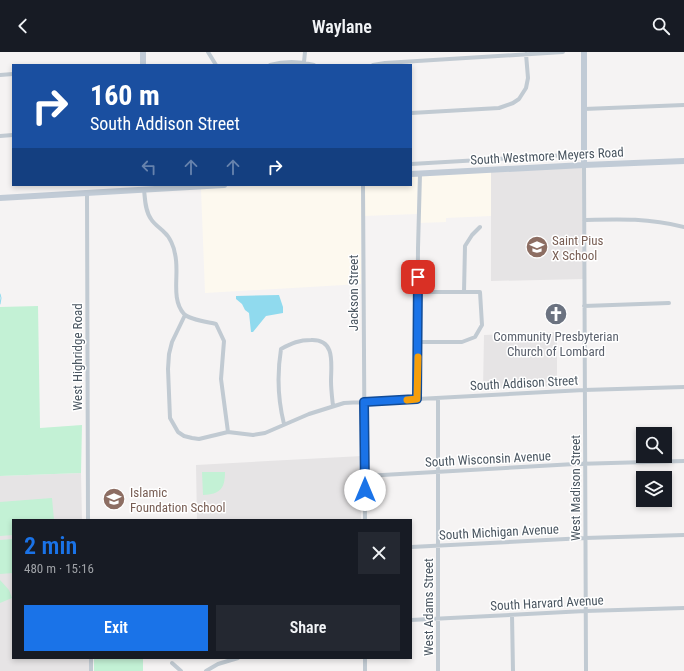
<!DOCTYPE html>
<html lang="en">
<head>
<meta charset="utf-8">
<style>
  :root { --surface:#171b24; --page:#242831; --text:#f1f3f6; --muted:#9ea1a6; --accent:#1a73e8 }
  body { margin:0; font-family:"Roboto Condensed",sans-serif; background:var(--page); color:var(--text); height:100vh; display:flex; flex-direction:column; font-size:15px; white-space:nowrap }
  * { box-sizing:border-box; margin:0 }
  p { font-size:13px; color:var(--muted) }
  .icon { flex:none; width:22px; height:22px; fill:none; stroke:currentColor; stroke-width:2; stroke-linecap:round; stroke-linejoin:round }
  .map { position:relative; flex:1; overflow:hidden }
  .drawer { position:absolute; left:12px; top:467px; width:400px; height:140px; display:flex; flex-direction:column; background:var(--surface); border-radius:0px; box-shadow:0 2px 6px #0003 }
  .drawer>* { flex:none }
  .banner { position:absolute; left:12px; top:12px; width:400px; height:122px; border-radius:0px; box-shadow:0 2px 6px #0003; background:#1a4fa0; color:#fff; overflow:hidden }
  .controls { position:absolute; left:636px; top:375px; display:grid; gap:8px }
  .controls a { display:grid; place-items:center; width:36px; height:36px; border-radius:0px; background:var(--surface); box-shadow:0 2px 6px #0003; font-size:20px }
  .pin { position:absolute; display:grid; place-items:center; width:34px; height:34px; color:#fff; margin:-17px; border-radius:8px; box-shadow:0 2px 6px #0006 }
  .me { position:absolute; width:44px; margin:-22px; rotate:0deg; stroke-linejoin:round; filter:drop-shadow(0 0 3px #0008) }
  .turn { display:flex; align-items:center; gap:14px; height:84px; padding:0 12px; font-size:18px }
  .turn .icon { width:52px; height:52px; stroke-width:2.5 }
  .turn b { display:block; font-size:28px; line-height:34px }
  .lanes { display:flex; align-items:center; height:38px; padding:0 12px; background:#0003; justify-content:center; gap:20px; direction:ltr }
  .lanes .off { opacity:.35 }
  .round { display:grid; place-items:center; flex:none; width:42px; height:42px; border-radius:0px; background:var(--page) }
  .overview { display:flex; align-items:center; justify-content:space-between; height:68px; padding:0 12px }
  h1 { font-size:24px; font-weight:600; line-height:30px; color:var(--accent) }
  .action { display:flex; gap:8px; margin-top:auto; padding:8px 12px }
  .action a { flex:1; height:46px; border-radius:0px; background:var(--accent); color:#fff; font-size:16px; font-weight:600; line-height:46px; text-align:center }
  .action a+a { background:var(--page); color:var(--text) }
  header { display:flex; justify-content:space-between; align-items:center; height:52px; padding:0 12px; background:var(--surface); font-size:18px; font-weight:600 }
  .map>svg:first-child { display:block }
  .commercial { fill:#fdf9ef }
  .education { fill:#e6e4e5 }
  .green { fill:#c3f1d5 }
  .water { fill:#90daee }
  .lines { fill:none; stroke-linecap:round; stroke-linejoin:round }
  .stream { stroke:#90daee; stroke-width:1 }
  .street { stroke:#c1cad2; stroke-width:4 }
  .secondary { stroke:#c1cbd6; stroke-width:6 }
  .route-casing { stroke:#114b97; stroke-width:10 }
  .route { stroke:#1a73e8; stroke-width:7 }
  .slow { stroke:#f59e0b; stroke-width:7 }
  .labels { text-anchor:middle; dominant-baseline:central; stroke-width:3; stroke-linejoin:round; paint-order:stroke }
  .street-label { font-size:13px; fill:#4a5661; stroke:#fff }
  .education-label { font-size:13px; fill:#785e54; stroke:#fff; text-anchor:start }
  .worship-label { font-size:13px; fill:#5b616d; stroke:#fff }
</style>
</head>
<body>
<header><svg class="icon" aria-label="back" viewBox="0 0 24 24"><path d="M15 5l-7 7 7 7"/></svg>Waylane<svg class="icon" aria-label="search" viewBox="0 0 24 24"><circle cx="10" cy="10" r="6"/><path d="M15 15l6 6"/></svg></header>
<div class="map">
<svg width="684" height="619" viewBox="0 0 684 619">
  <rect width="100%" height="100%" fill="#f5f3f3"/>
  <path class="commercial" d="M491 120V164L446 166V170L419 171 421 124Z
    M411 125H418L417 162 364 164V133H411Z
    M268 133H361V232L205 241 201 137Z"/>
  <path class="education" d="M582 115 583 227 491 229V120Z
    M557 280V334L483 337 484 283Z
    M362 404 361 468H197L196 413Z
    M81 421 82 468H13V606H89V619H0V424Z"/>
  <path class="green" d="M38 254 40 376 82 373 81 421 0 424V255Z
    M202 420H225C225 437 220 442 203 443Z
    M52 446 54 468H13V483L0 484V450Z
    M13 487V521L0 522V488Z
    M0 528 9 538 12 546 0 551Z
    M94 606H143V619H94Z"/>
  <path class="water" d="M279 243 283 255V261L266 264 253 280H251L249 261 245 258 242 252 236 247V244Z"/>
  <g class="lines">
    <path class="stream" d="M0 242 1 246 0 252"/>
    <path class="street" d="M208 0 216 13
      M304 10 305 0
      M270 13C284 9 299 9 314 13
      M373 13 385 11 563 0
      M0 23 13 22
      M584 57 684 53
      M411 61 499 56 513 51 519 47 526 36 528 26 526 2
      M0 84 13 83
      M411 112 584 102
      M584 113 586 619
      M363 133 365 468
      M144 137C145 147 145 159 151 167 154 172 160 176 164 180 170 185 174 195 175 202 180 221 170 246 184 262 190 268 208 270 216 272L224 289 221 327 228 380
      M87 142 88 468
      M584 168C620 167 648 166 684 175
      M464 240 465 194 472 183 480 175
      M584 254 669 251
      M185 263 172 290 169 302 168 317 170 366 178 380 184 384 192 386 199 387 228 380 253 383 265 381 309 362 344 351 584 338 684 335
      M418 290H462L475 285 482 273 480 240H418
      M417 347 418 196 420 122
      M284 372C278 348 277 322 281 297 292 291 299 288 311 288 336 287 331 312 331 329 331 337 332 345 333 354
      M365 424 575 412 684 409
      M411 495 585 486 684 483
      M512 563 513 619
      M411 568 585 559 684 556
      M91 606V619
      M365 606V619
      M172 611 181 619
      M206 619 218 612 238 606
      M438 619V346"/>
    <path class="secondary" d="M143 13V0
      M584 113V0
      M411 122 584 113 684 109
      M0 146 224 133"/>
  </g>
  <g class="lines">
    <g class="route-casing">
      <path id="route" d="M365 438 364 350 417 347 418 225"/>
    </g>
    <use href="#route" class="route"/>
    <path class="slow" d="M407 348 417 347 418 305"/>
  </g>
  <defs>
    <g id="school-disc" transform="scale(1.15)"><circle r="9.5" fill="#8d6e63" stroke="#fff"/><path d="M0-5L7-2L0 1L-7-2ZM-4 1L0 2.5L4 1V4Q0 6-4 4Z" fill="#fff"/></g>
    <g id="church-disc" transform="scale(1.15)"><circle r="9.5" fill="#6b7280" stroke="#fff"/><path d="M-1.2-6h2.4v3.5h3.3v2.4h-3.3V6h-2.4V-.1h-3.3v-2.4h3.3Z" fill="#fff"/></g>
  </defs>
  <g fill-rule="evenodd">
    <use href="#school-disc" x="537" y="195"/>
    <use href="#church-disc" x="556" y="262"/>
    <use href="#school-disc" x="114" y="447"/>
  </g>
  <g class="labels">
    <g class="street-label">
      <text transform="translate(547 104) rotate(-3)">South Westmore Meyers Road</text>
      <text transform="translate(353 241) rotate(-90)">Jackson Street</text>
      <text transform="translate(77 305) rotate(-90)">West Highridge Road</text>
      <text transform="translate(524 331) rotate(-3)">South Addison Street</text>
      <text transform="translate(488 407) rotate(-3)">South Wisconsin Avenue</text>
      <text transform="translate(575 436) rotate(-90)">West Madison Street</text>
      <text transform="translate(499 480) rotate(-3)">South Michigan Avenue</text>
      <text transform="translate(547 551) rotate(-3)">South Harvard Avenue</text>
      <text transform="translate(428 555) rotate(-90)">West Adams Street</text>
    </g>
    <g class="education-label">
      <text x="552" y="188">Saint Pius<tspan x="552" dy="15">X School</tspan></text>
      <text x="130" y="440">Islamic<tspan x="130" dy="15">Foundation School</tspan></text>
    </g>
    <g class="worship-label">
      <text x="556" y="284">Community Presbyterian<tspan x="556" dy="15">Church of Lombard</tspan></text>
    </g>
  </g>
</svg>
<div class="controls">
<a><svg class="icon" aria-label="search" viewBox="0 0 24 24"><circle cx="10" cy="10" r="6"/><path d="M15 15l6 6"/></svg></a>
<a><svg class="icon" aria-label="layers" viewBox="0 0 24 24"><path d="M12 4l9 5-9 5-9-5zM3 14l9 5 9-5"/></svg></a>
</div>
<div class="pin" style="left:418px;top:225px;background:#d93025"><svg class="icon" aria-label="arrive" viewBox="0 0 24 24"><path d="M6 21V4h12l-3 4 3 4H6"/></svg></div>
<svg class="me" style="left:365px;top:438px" viewBox="-20 -20 40 40"><circle r="19" fill="#fff"/><path d="M0-13L10 11 0 6-10 11z" fill="#1a73e8"/></svg>
<div class="banner">
<div class="turn"><svg class="icon" aria-label="right" viewBox="0 0 24 24"><path d="M7 20v-9h11M14 6l5 5-5 5"/></svg><div><b>160 m</b>South Addison Street</div></div>
<div class="lanes"><svg class="icon off" aria-label="left" viewBox="0 0 24 24"><path d="M17 20v-9H6M10 6l-5 5 5 5"/></svg><svg class="icon off" aria-label="ahead" viewBox="0 0 24 24"><path d="M12 20V5M6 11l6-6 6 6"/></svg><svg class="icon off" aria-label="ahead" viewBox="0 0 24 24"><path d="M12 20V5M6 11l6-6 6 6"/></svg><svg class="icon" aria-label="right" viewBox="0 0 24 24"><path d="M7 20v-9h11M14 6l5 5-5 5"/></svg></div>
</div>
<section class="drawer">
<div class="overview"><div><h1>2 min</h1><p>480 m · 15:16</p></div><a class="round"><svg class="icon" aria-label="close" viewBox="0 0 24 24"><path d="M6 6l12 12M18 6L6 18"/></svg></a></div>
<div class="action"><a>Exit</a><a>Share</a></div>
</section>
</div>
</body>
</html>
